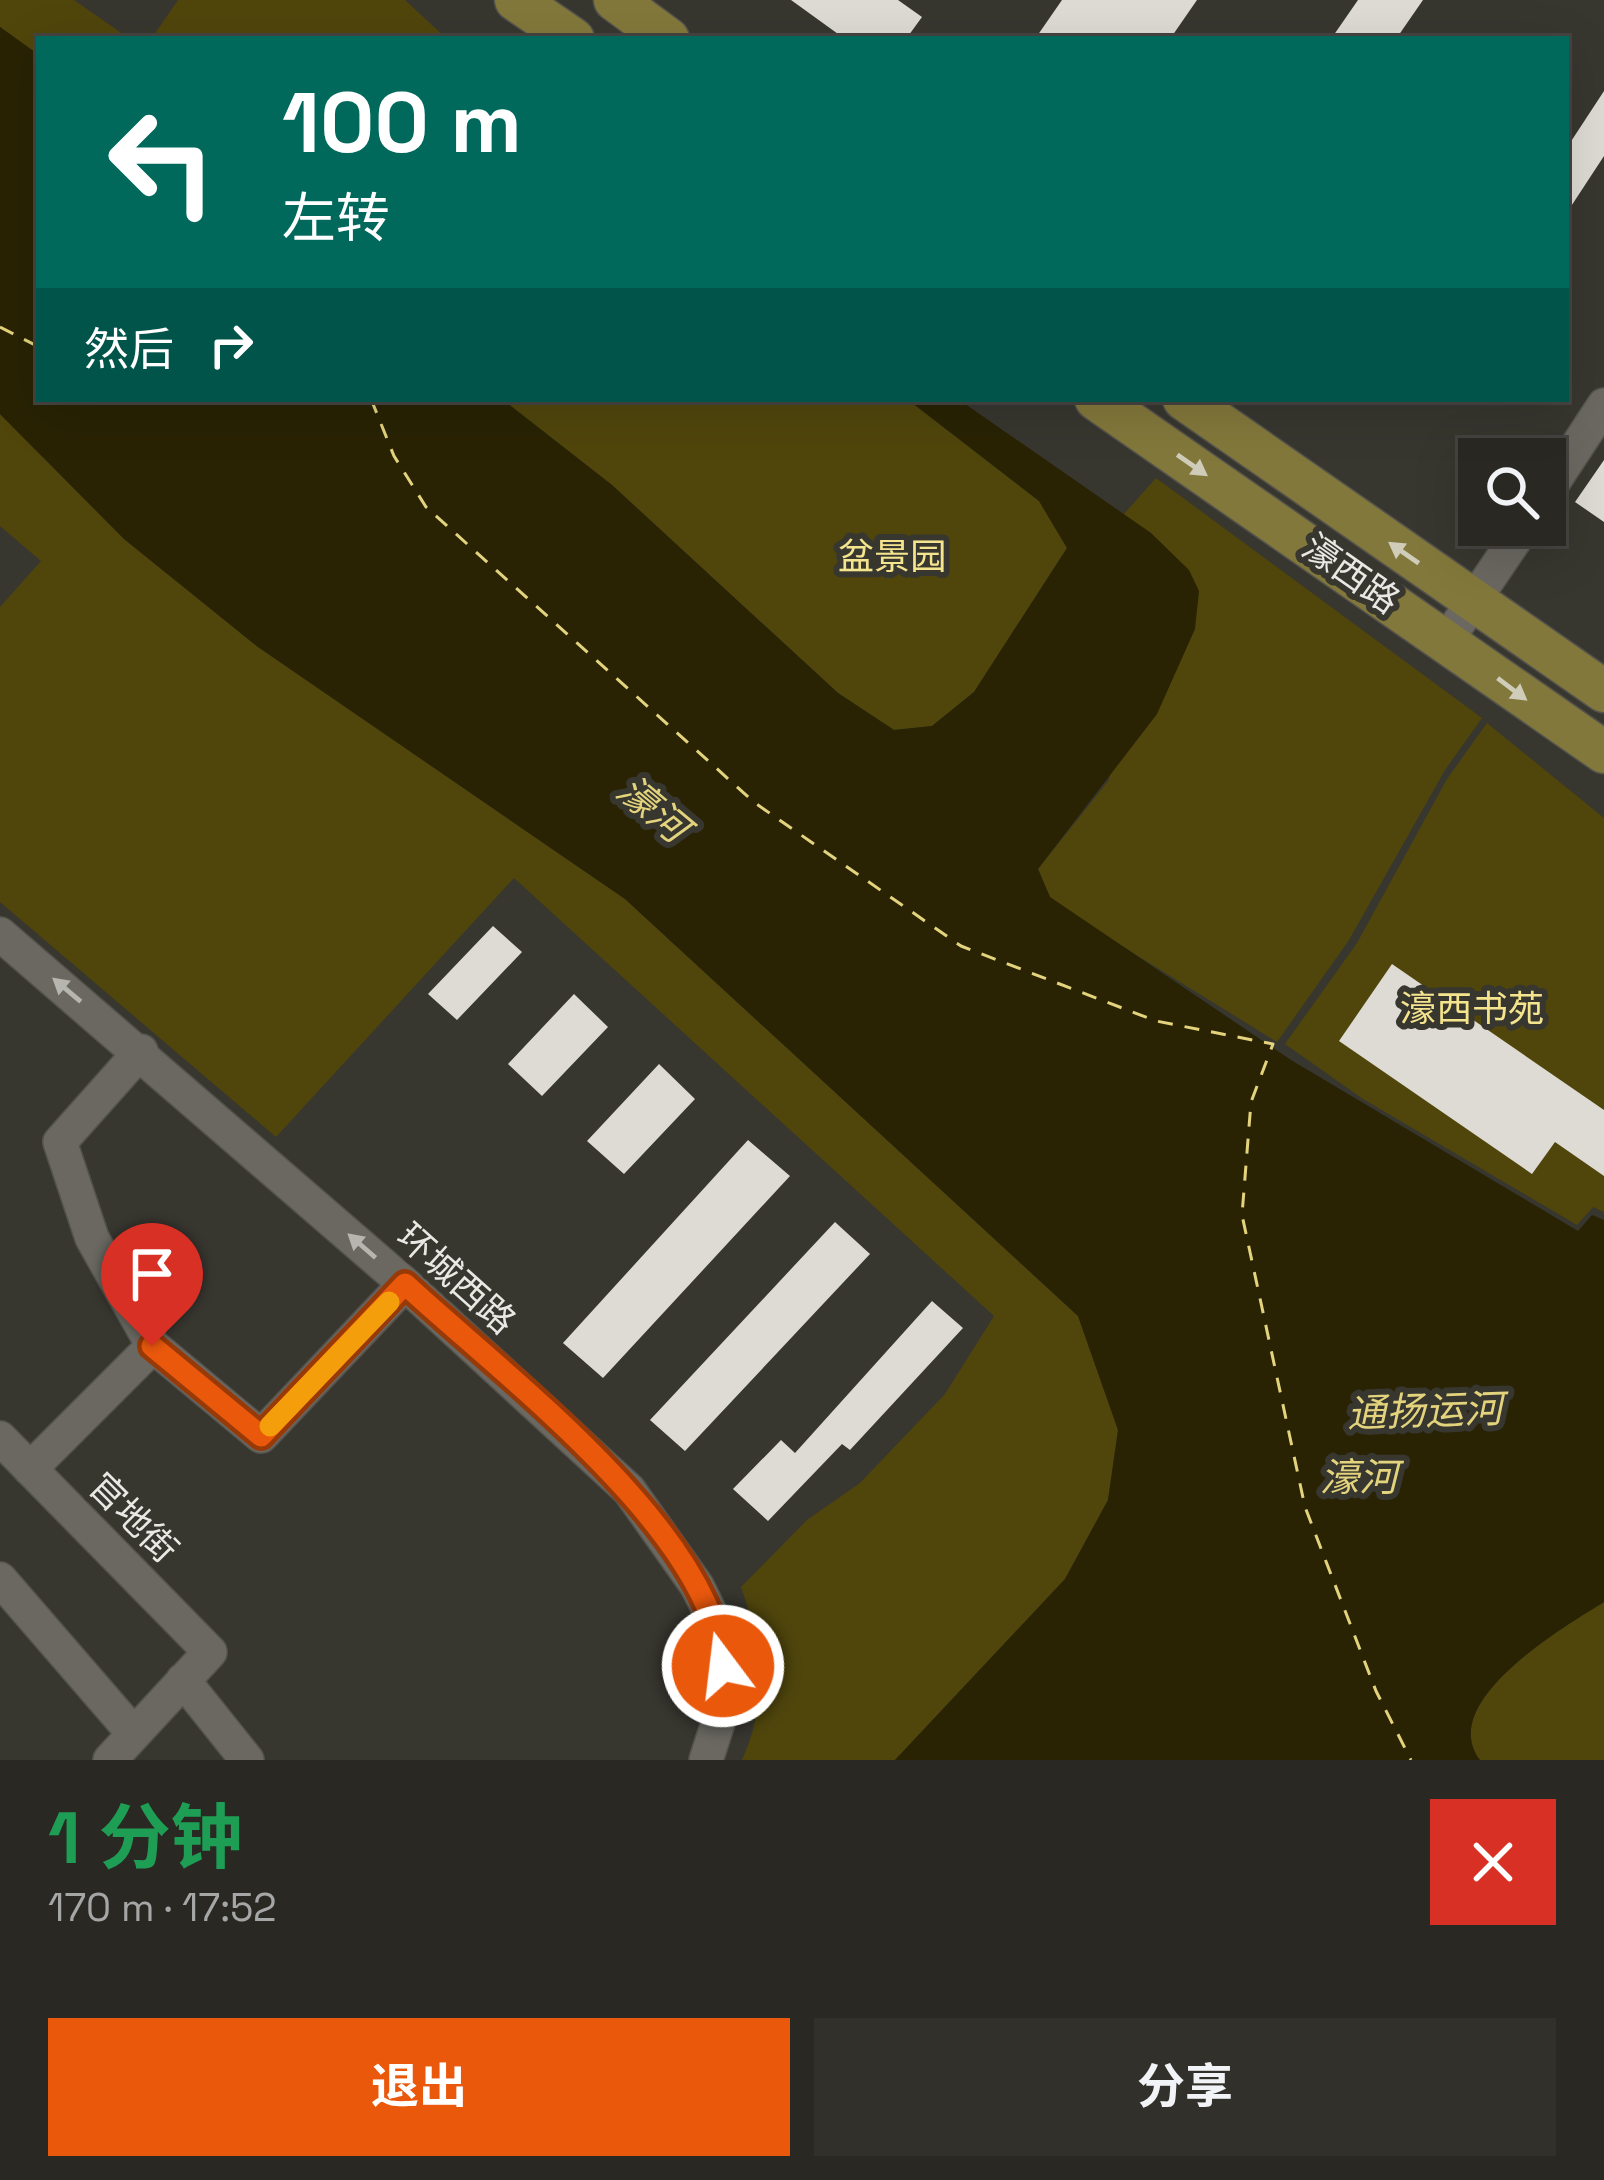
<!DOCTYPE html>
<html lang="zh">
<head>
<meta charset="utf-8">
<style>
  :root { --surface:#292823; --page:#31302b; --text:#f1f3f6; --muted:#a5a6a6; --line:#454441; --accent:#ea580c }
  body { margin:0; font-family:"Space Grotesk","Noto Sans SC",sans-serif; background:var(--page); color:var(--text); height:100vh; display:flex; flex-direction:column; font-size:45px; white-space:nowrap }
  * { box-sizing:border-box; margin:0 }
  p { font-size:39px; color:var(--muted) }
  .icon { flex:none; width:66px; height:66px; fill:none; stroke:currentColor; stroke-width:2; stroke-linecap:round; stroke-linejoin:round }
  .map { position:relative; height:1760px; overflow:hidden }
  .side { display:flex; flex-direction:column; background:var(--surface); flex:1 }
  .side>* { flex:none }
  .top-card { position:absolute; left:36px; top:36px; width:1533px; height:366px; border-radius:0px; box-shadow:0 12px 48px #0002,0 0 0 3px var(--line); background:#00695c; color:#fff; overflow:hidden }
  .buttons { position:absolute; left:1458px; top:438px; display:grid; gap:24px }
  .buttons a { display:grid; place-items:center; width:108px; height:108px; border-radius:0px; background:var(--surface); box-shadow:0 12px 48px #0002,0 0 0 3px var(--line); font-size:60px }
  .pin { position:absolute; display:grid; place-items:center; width:102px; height:102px; color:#fff; margin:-123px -51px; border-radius:50% 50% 50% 0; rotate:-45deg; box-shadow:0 0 12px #0007 }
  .pin .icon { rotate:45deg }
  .me { position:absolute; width:132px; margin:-66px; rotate:345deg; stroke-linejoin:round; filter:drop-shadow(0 0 9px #0008) }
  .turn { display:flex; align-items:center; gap:42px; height:252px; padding:0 48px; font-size:54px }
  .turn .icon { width:156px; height:156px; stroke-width:2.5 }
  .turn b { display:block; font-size:84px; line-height:102px }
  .then { display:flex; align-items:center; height:114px; padding:0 48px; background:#0003; gap:24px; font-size:45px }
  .round { display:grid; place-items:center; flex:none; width:126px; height:126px; border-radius:0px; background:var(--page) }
  .summary { display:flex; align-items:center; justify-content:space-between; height:204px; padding:0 48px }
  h1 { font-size:72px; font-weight:700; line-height:90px; color:#1e9e55 }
  .cta { display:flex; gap:24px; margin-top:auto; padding:24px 48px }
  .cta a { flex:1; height:138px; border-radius:0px; background:var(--accent); color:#fff; font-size:48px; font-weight:700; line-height:138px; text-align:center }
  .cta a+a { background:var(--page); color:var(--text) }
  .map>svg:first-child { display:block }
  .green { fill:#50460c }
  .water { fill:#292304 }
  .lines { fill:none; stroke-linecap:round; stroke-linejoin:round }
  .ferry { stroke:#e3d37d; stroke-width:3; stroke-dasharray:15 12; stroke-linecap:butt }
  .building { fill:#dddbd3 }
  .minor-casing { stroke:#53524c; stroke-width:36 }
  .major-casing { stroke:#53524c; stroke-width:45 }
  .minor { stroke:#6a6861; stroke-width:33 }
  .major { stroke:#83783b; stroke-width:42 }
  .oneway { fill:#d0ccba }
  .oneway2 { fill:#b6b5b0 }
  .route-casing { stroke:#983908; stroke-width:30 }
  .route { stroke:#ea580c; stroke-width:21 }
  .slow { stroke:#f59e0b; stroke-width:21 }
  .labels { text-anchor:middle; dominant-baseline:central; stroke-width:12; stroke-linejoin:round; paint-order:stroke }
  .park-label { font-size:36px; fill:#f5e48e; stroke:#37362f }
  .street-label { font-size:36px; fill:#e9e8e4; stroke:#37362f }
  .water-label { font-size:39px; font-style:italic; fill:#e3d37d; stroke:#37362f }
</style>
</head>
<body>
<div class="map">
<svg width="1604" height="1760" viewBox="0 0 1604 1760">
  <rect width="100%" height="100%" fill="#37362f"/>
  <path class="green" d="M0 0H74L130 39H39V55L0 27Z
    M178 0H405L447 39H151Z
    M502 399H907L1039 501 1067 548 974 692 932 726 894 730 838 693 612 485Z
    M0 414 124 539 258 647 625 899 1078 1316 1118 1430 1108 1500 1065 1579 895 1760H742C768 1703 762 1645 741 1587L807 1520 860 1483 945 1394 994 1316 514 878 276 1137 0 902V607L41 561 0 526Z
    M1156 478 1482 718 1445 770 1349 940 1277 1042 1067 912 1050 897 1038 869 1109 780 1151 533 1123 515Z
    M1487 723 1604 818V1212L1593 1207 1577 1225 1363 1099 1285 1044 1357 943 1447 779Z
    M1604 1602V1760H1480C1436 1702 1562 1628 1604 1602Z"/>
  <path class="water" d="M0 27 39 55V399H502L612 485 838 693 894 730 932 726 974 692 1067 548 1039 501 907 399H958L1151 533 1189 570 1199 591 1195 629 1157 714 1038 869 1050 897 1291 1060 1578 1231 1592 1215 1604 1220V1602C1562 1628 1436 1702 1480 1760H895L1065 1579 1108 1500 1118 1430 1078 1316 625 899 258 647 124 539 0 414Z"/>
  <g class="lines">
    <path class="ferry" d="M0 327 39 347
      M371 399 394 456 426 507 755 803 961 946 1156 1021 1273 1044 1251 1102 1242 1215 1305 1507 1376 1691 1411 1760"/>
  </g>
  <path class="building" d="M791 0H898L922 17 906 39H845Z
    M1062 0H1197L1170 39H1035Z
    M1358 0H1423L1396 39H1331Z
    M1604 91V156L1566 214V149Z
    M1604 460V522L1575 502Z
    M493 926 522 952 457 1020 428 994Z
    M1392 964 1604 1110V1176L1555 1142 1532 1174 1339 1041Z
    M574 994 608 1027 542 1096 508 1064Z
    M659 1064 695 1099 624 1174 587 1141Z
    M748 1140 790 1176 603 1378 563 1343Z
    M835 1222 870 1254 685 1451 650 1420Z
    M932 1301 963 1328 850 1450 842 1444 768 1521 733 1489 781 1440 795 1453Z"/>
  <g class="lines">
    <g class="minor-casing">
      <path id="minor" d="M1545 495 1604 405
        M1447 640 1525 525
        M0 934 405 1284 629 1490 697 1586 721 1634 726 1698 706 1760
        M153 1346 261 1436 405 1284
        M0 1438 210 1652 110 1760
        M30 1469 153 1346 92 1238 60 1142 141 1051
        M0 1579 134 1734
        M183 1680 247 1760"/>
    </g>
    <g class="major-casing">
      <path id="major" d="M516 0 573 39
        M615 0 668 39
        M1096 399 1604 752
        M1184 399 1604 691"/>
    </g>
    <use href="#minor" class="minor"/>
    <use href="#major" class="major"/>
  </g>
  <defs><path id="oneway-solid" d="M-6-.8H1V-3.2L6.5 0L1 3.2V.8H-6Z" transform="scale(3)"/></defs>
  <g class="oneway">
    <use href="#oneway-solid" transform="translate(1192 465) rotate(35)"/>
    <use href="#oneway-solid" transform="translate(1404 553) rotate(-145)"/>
    <use href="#oneway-solid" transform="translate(1512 689) rotate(37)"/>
  </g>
  <g class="oneway2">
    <use href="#oneway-solid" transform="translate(67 990) rotate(-140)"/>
    <use href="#oneway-solid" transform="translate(362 1246) rotate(-139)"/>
  </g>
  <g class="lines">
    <g class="route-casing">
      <path id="route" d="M152 1346 261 1436 405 1284C502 1374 712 1530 723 1666"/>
    </g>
    <use href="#route" class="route"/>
    <path class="slow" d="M270 1426 389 1302"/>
  </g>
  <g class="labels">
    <g class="park-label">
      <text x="892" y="557">盆景园</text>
      <text x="1472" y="1009">濠西书苑</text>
    </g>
    <g class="street-label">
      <text transform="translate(1351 574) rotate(35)">濠西路</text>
      <text transform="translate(456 1279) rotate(42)">环城西路</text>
      <text transform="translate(133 1518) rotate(45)">官地街</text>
    </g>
    <g class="water-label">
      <text transform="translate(653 809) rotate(40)">濠河</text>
      <text transform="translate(1425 1411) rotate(-2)">通扬运河</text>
      <text x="1359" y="1477">濠河</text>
    </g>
  </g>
</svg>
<div class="buttons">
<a><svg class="icon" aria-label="search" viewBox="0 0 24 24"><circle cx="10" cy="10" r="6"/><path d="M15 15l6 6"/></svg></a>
</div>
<div class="pin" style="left:152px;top:1346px;background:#d93025"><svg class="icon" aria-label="arrive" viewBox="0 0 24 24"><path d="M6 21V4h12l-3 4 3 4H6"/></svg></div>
<svg class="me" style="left:723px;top:1666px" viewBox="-20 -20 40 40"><circle r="17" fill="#ea580c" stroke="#fff" stroke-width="3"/><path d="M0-11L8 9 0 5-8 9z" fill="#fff"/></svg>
<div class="top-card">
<div class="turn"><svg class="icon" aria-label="left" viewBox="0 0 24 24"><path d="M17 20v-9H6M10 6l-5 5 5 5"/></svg><div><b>100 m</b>左转</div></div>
<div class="then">然后<svg class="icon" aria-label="right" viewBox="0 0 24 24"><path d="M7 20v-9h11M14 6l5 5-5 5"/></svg></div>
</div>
</div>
<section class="side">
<div class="summary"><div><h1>1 分钟</h1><p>170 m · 17:52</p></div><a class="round" style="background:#d93025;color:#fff"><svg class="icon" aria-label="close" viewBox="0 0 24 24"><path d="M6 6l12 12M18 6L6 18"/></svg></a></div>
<div class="cta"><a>退出</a><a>分享</a></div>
</section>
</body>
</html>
